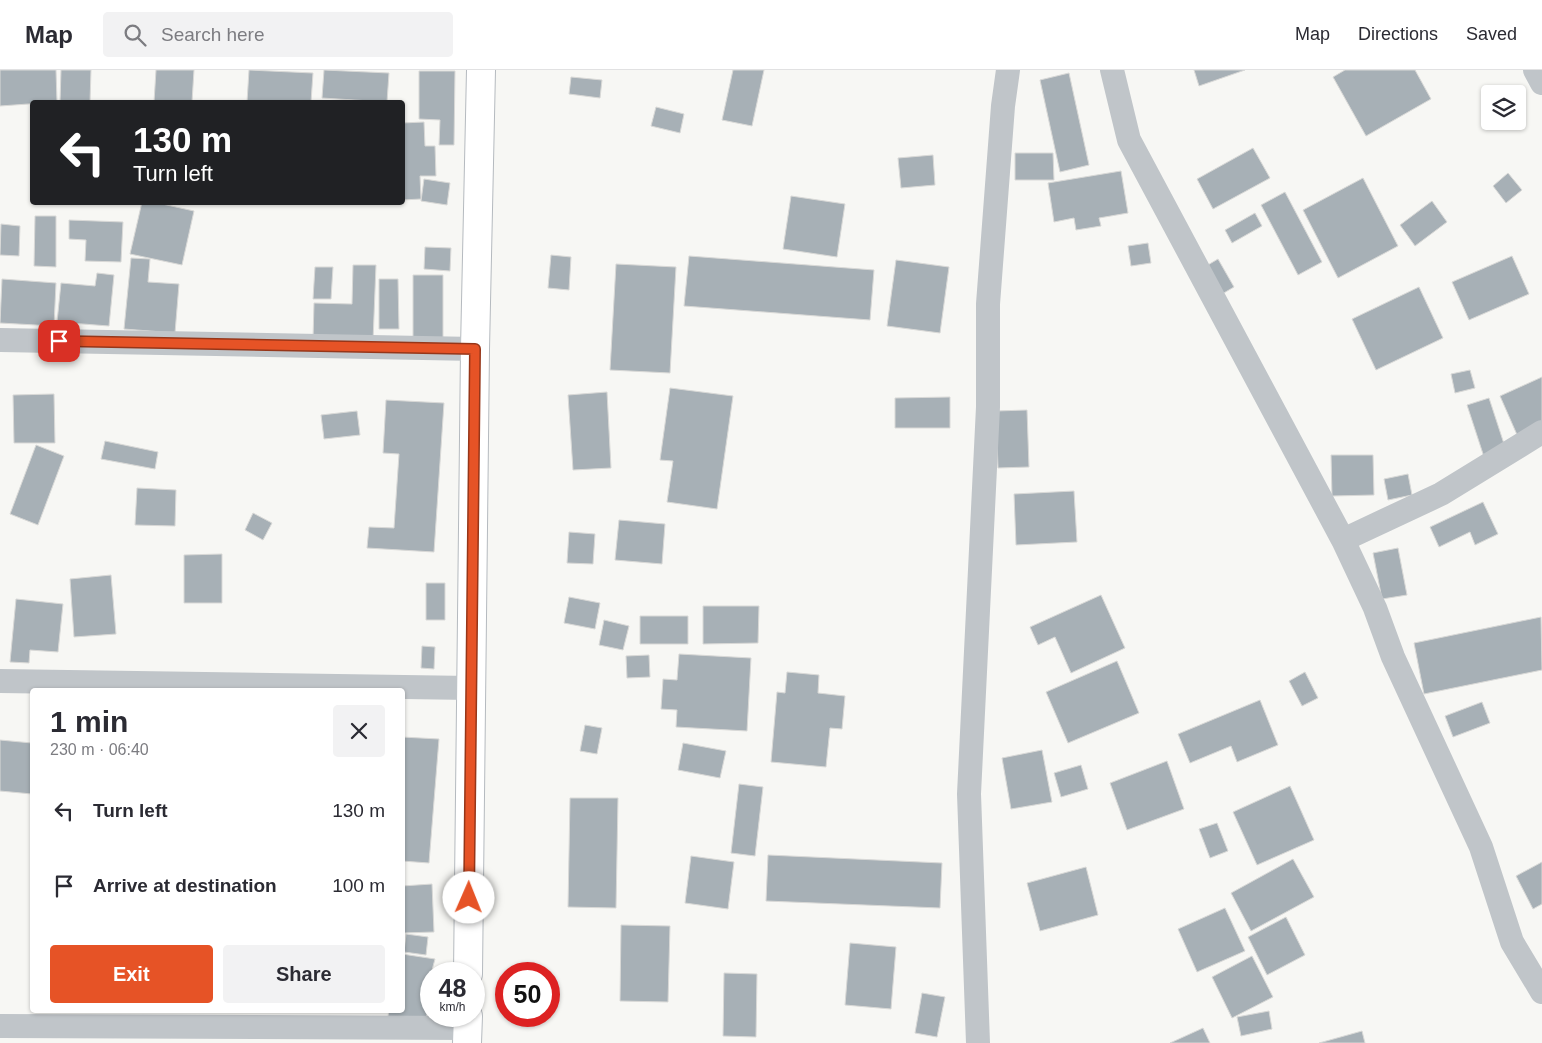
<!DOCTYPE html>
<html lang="en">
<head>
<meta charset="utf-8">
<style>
  :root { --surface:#fff; --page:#f2f2f3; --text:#2b2b33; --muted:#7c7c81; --line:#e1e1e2; --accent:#e65326 }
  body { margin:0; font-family:Arial,sans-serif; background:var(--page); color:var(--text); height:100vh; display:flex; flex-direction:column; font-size:19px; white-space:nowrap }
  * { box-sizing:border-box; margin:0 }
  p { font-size:16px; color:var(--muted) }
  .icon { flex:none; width:28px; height:28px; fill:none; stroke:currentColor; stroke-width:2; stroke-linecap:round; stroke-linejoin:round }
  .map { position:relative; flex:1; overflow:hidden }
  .sheet { position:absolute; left:30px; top:618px; width:375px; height:325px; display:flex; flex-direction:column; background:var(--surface); border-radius:5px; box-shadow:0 1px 4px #0004 }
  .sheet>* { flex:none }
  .hud { position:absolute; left:30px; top:30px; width:375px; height:105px; border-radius:5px; box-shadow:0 1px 4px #0004; background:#202124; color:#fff; overflow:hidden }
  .controls { position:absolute; left:1481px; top:15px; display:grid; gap:10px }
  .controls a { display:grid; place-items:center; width:45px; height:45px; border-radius:5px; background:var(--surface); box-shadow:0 1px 4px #0004; font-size:25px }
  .speed { position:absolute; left:420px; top:892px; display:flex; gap:10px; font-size:25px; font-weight:700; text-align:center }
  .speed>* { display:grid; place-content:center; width:65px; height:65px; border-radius:50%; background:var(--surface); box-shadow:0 1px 4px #0004; line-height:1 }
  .speed small { font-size:12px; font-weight:400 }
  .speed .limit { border:8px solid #d22; background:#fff; color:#111 }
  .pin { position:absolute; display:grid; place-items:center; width:42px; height:42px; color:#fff; margin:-21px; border-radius:10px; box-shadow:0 2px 8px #0006 }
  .me { position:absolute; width:55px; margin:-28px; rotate:1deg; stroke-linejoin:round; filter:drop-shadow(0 0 4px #0008) }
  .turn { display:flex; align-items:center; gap:18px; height:105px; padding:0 20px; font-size:22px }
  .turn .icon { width:65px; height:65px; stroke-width:2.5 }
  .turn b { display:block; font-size:35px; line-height:42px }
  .round { display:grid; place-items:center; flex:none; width:52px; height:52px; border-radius:5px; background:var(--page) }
  .overview { display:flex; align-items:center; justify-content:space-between; height:85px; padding:0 20px }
  h1 { font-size:30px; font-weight:800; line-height:38px }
  .button { display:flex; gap:10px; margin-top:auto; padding:10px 20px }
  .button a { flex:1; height:58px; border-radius:5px; background:var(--accent); color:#fff; font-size:20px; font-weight:800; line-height:58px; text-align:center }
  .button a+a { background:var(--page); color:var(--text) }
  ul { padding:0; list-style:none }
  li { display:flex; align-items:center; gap:15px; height:75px; padding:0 20px }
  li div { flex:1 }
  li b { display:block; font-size:19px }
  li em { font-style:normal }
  header { display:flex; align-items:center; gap:30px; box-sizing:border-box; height:70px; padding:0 25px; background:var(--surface); border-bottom:1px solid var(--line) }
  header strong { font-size:24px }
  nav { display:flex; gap:28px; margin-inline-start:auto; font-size:18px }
  .search { width:350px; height:45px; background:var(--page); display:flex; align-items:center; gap:12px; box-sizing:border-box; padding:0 18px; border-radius:5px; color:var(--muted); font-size:19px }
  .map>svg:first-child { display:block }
  .building { fill:#a7b0b6; stroke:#d9d9d7 }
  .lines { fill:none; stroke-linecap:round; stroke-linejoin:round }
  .secondary-casing { stroke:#b5babf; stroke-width:30 }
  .street { stroke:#c0c5c9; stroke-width:24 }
  .secondary { stroke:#fff; stroke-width:28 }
  .route-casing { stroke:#963619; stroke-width:12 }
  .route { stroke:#e65326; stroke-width:9 }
</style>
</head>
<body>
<header>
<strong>Map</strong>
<div class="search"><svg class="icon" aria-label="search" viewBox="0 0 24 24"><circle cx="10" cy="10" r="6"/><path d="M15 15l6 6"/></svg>Search here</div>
<nav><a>Map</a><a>Directions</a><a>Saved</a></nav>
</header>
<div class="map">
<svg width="1542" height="973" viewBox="0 0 1542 973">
  <rect width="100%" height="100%" fill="#f7f7f4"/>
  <path class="building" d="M0 0H56L57 32 0 36Z
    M61 0H91L90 32H60Z
    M156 0H194L192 32H154Z
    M249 0 313 3 311 32H247Z
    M324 0 389 3 387 32 322 28Z
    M733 0H764L752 56 722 50Z
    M1194 0H1245L1199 16Z
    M1345 0H1415L1431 29 1366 66 1333 7Z
    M419 1H455L454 75H439L440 50 419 49Z
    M1069 3 1089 95 1060 102 1040 10Z
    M571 7 602 10 600 28 569 24Z
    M656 37 684 44 680 63 651 56Z
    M424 52 425 76H435L436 106H420L421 129 402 130V53Z
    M1253 78 1270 108 1213 139 1197 109Z
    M1015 83H1053L1054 110H1015Z
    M933 85 935 115 901 118 898 88Z
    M1121 101 1128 143 1099 148 1101 156 1076 160 1074 148 1054 152 1048 113Z
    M1508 103 1522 120 1506 133 1493 116Z
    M1363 108 1398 176 1338 208 1303 140Z
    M424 109 450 113 447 135 421 131Z
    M1285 122 1322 192 1298 205 1261 135Z
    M791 126 845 134 837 187 783 179Z
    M1432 131 1447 152 1415 176 1400 155Z
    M142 132H153L194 141 182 195 130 184Z
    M1255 143 1262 156 1232 173 1225 160Z
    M35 146H56V197L34 196Z
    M69 150 123 152 121 192 85 191 86 170 69 169Z
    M1 154 20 156 19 186 0 185Z
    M1148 173 1151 193 1131 196 1128 176Z
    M425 177 451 178 450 201 424 199Z
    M551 185 571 187 569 220 548 218Z
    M689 186 874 200 870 250 684 236Z
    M1512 186 1529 224 1469 250 1452 212Z
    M131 188 150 189 148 212 179 214 175 263 124 259Z
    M1218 189 1234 217 1217 227 1201 199Z
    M896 190 949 197 940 263 887 256Z
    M616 194 676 197 670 303 610 300Z
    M353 195H376L373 271 313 269 314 233 352 234Z
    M315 197H333L331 229H313Z
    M97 203 114 205 109 256 57 252 61 213 95 216Z
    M413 205H443V272H413Z
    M2 209 56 213 54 256 0 253Z
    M379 209H398L399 259H379Z
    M1419 217 1443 268 1376 300 1352 249Z
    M1470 300 1475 318 1455 323 1451 304Z
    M1542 307V356L1518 367 1500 326Z
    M670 318 733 326 717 439 667 432 673 391 660 390Z
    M607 322 611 398 573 400 568 325Z
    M54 324 55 373H14L13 325Z
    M950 327V358H895V328Z
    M1489 328 1507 383 1485 390 1467 335Z
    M386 330 444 333 434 482 367 478 369 457 394 458 399 384 383 383Z
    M1027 340 1029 397 998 398 996 341Z
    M357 341 360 365 324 369 321 345Z
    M105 371 158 382 155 399 101 389Z
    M36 375 64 386 38 455 10 444Z
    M1331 385H1373L1374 425 1332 426Z
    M1408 404 1412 425 1388 430 1384 409Z
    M137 418 176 420 175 456 135 455Z
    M1074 421 1077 472 1016 475 1014 424Z
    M1483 432 1498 464 1475 475 1470 462 1439 477 1430 457Z
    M253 443 272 453 263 470 245 460Z
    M619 450 665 454 662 494 615 490Z
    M569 462 595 464 593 494 567 493Z
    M1398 478 1407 525 1382 529 1373 483Z
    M222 484V533H184V485Z
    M111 505 116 564 74 567 70 509Z
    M426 513H445V550H426Z
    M1101 525 1125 578 1071 603 1055 567 1038 575 1030 557Z
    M569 527 600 533 595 559 564 553Z
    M16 529 63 534 58 582 30 580 29 593 10 592Z
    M703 536H759L758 573 703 574Z
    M640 546H688V574H640Z
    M1541 547 1542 600 1424 624 1414 573Z
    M604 550 629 556 623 580 599 575Z
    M422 576 435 577 434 599 421 598Z
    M679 584 751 588 747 661 676 657 677 640 661 639 663 609 677 610Z
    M649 585 650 607 627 608 626 586Z
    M1117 591 1139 643 1068 673 1046 622Z
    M787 602 819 605 818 623 845 626 842 659 830 658 826 697 771 692 777 622 785 623Z
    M1305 602 1318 628 1302 636 1289 611Z
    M1260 630 1278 675 1237 692 1231 676 1190 693 1178 664Z
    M1482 632 1490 653 1453 667 1445 646Z
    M585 655 602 658 597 684 580 681Z
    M402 667 439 669 429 793 402 791Z
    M0 670 32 673V724L0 721Z
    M683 673 726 681 720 708 678 700Z
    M1042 680 1052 732 1011 739 1002 688Z
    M1167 691 1184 739 1127 760 1110 713Z
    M1081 695 1088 719 1061 727 1054 703Z
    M739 714 763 717 755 786 731 783Z
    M1290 716 1314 770 1257 795 1233 742Z
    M570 728H618L616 838 568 837Z
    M1217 753 1228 781 1210 788 1199 759Z
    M768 785 942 793 940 838 766 831Z
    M691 786 734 792 728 839 685 833Z
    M1293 789 1314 827 1251 861 1231 823Z
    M1542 792V834L1533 839 1516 806Z
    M1086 797 1098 845 1040 861 1027 813Z
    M432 814 434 862 403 863 402 816Z
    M1225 838 1245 881 1197 902 1178 859Z
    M1286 847 1305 885 1267 905 1248 867Z
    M621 855 670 856 668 932 620 931Z
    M406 864 428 867 426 885 404 882Z
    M850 873 896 877 891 939 845 935Z
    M402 884 435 889 431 904 425 963 386 958 389 940H402Z
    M1252 886 1273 927 1232 948 1212 907Z
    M724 903 757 904 756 967 723 966Z
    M922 923 945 927 937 967 915 963Z
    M1269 941 1272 959 1241 966 1237 947Z
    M1203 958 1210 973H1170Z
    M1362 961 1365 973H1319Z"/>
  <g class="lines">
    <g class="secondary-casing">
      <path id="secondary" d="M468 904 475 279 481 0
        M467 973 468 946"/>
    </g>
    <path class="street" d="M1112 0 1129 70 1343 470 1441 424 1542 362
      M1535 0 1542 13
      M0 270 475 279
      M1343 470 1375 538 1393 587 1481 777 1512 872 1542 922
      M0 611 471 618
      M0 956 467 958
      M978 973 969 724 988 337V234L1003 36 1008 0"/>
    <use href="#secondary" class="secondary"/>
  </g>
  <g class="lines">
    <g class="route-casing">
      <path id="route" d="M59 271 475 279 469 828"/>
    </g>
    <use href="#route" class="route"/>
  </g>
</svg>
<div class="controls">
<a><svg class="icon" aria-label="layers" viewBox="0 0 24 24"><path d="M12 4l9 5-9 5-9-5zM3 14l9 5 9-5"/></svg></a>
</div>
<div class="speed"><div>48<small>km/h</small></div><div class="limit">50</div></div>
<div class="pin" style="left:59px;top:271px;background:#d93025"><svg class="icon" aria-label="arrive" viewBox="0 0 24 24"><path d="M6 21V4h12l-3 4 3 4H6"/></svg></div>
<svg class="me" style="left:469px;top:828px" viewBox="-20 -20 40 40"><circle r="19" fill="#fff"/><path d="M0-13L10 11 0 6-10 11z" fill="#e65326"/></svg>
<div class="hud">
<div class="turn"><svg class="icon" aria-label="left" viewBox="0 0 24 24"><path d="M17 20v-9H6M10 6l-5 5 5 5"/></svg><div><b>130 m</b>Turn left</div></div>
</div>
<section class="sheet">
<div class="overview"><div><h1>1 min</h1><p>230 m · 06:40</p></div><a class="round"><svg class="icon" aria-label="close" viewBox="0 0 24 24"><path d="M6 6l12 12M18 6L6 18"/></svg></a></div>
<ul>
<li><svg class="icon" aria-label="left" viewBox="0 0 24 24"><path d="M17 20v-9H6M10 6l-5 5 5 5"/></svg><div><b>Turn left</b></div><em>130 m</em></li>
<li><svg class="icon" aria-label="arrive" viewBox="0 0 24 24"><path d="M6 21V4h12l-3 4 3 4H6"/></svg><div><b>Arrive at destination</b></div><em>100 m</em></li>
</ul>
<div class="button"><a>Exit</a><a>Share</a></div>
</section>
</div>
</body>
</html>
